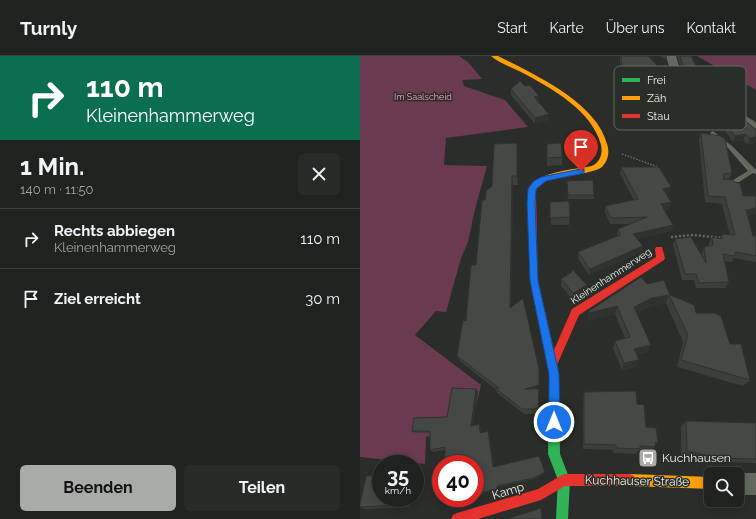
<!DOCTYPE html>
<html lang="de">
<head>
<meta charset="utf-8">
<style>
  :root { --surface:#20221f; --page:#282a28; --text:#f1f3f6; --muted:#a2a4a4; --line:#3d3f3d; --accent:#a8aba7 }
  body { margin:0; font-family:Raleway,sans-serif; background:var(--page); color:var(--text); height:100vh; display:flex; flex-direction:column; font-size:15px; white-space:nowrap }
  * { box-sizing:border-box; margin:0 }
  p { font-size:13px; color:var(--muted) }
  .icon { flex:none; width:22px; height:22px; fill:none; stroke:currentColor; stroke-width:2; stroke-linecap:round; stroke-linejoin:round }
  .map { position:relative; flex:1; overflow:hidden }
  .sheet { display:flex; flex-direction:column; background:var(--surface); width:360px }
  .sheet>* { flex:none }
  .top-card { background:#0b6e4f; color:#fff; overflow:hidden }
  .controls { position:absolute; left:344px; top:411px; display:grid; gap:8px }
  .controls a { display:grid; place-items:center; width:40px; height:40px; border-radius:6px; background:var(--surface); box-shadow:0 2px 10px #0003,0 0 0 1px var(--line); font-size:20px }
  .speed { position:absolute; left:12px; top:399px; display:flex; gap:8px; font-size:20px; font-weight:700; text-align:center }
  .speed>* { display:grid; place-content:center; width:52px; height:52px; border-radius:50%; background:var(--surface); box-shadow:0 2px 10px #0003,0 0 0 1px var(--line); line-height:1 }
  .speed small { font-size:10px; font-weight:400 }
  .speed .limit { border:6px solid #d22; background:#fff; color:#111 }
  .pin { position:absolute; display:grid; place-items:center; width:34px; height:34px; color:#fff; margin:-41px -17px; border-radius:50% 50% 50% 0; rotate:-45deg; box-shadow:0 0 4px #0007 }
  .pin .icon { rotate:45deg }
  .me { position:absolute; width:44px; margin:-22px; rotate:0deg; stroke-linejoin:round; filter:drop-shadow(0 0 3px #0008) }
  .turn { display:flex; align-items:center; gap:14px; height:84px; padding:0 20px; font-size:18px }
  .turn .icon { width:52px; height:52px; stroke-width:2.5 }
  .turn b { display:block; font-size:28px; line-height:34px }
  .round { display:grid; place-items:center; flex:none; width:42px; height:42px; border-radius:6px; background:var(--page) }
  .summary { display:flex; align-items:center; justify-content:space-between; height:68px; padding:0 20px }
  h1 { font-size:24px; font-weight:700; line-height:30px }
  .button { display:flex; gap:8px; margin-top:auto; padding:8px 20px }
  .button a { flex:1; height:46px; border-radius:6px; background:var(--accent); color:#111; font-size:16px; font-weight:700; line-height:46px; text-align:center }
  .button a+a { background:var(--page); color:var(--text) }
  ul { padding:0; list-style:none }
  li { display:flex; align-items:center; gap:12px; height:60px; padding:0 20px; border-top:1px solid var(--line) }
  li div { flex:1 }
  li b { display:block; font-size:15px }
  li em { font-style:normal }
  header { display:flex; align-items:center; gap:24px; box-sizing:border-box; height:56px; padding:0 20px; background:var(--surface); border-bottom:1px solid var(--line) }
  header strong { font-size:19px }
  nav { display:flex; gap:22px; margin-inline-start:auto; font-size:14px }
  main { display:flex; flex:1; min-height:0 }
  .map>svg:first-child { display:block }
  .green { fill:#6a3a50 }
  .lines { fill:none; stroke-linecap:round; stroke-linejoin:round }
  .path-far1 { stroke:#646963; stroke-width:1.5; stroke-dasharray:1.5 1.5; stroke-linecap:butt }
  .path { stroke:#646963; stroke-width:2.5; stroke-dasharray:2 2; stroke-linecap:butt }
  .lane { fill:#626a60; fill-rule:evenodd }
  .street { fill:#626a60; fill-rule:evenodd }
  .fast { fill:#30b455; fill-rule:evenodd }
  .slow { fill:#ff9f0a; fill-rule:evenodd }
  .jam { fill:#e5322d; fill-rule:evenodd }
  .wall { fill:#3b3e3b }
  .shaded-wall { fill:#303230 }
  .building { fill:#454845; stroke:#303230 }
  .route { fill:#1a73e8; stroke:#114b97 }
  .labels { text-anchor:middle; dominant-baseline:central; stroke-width:3; stroke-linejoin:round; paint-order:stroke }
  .far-park-label { font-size:9px; fill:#fca2c9; stroke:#292e28 }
  .street-label { font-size:10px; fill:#ecefeb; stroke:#292e28 }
  .near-poi-label { font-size:12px; fill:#ecefeb; stroke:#292e28; text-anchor:start }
  .near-street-label { font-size:12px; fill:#ecefeb; stroke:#292e28 }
  .key { fill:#292e28; stroke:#646862; stroke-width:1 }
  .key-label { font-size:11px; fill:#ecefeb }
</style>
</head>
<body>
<header>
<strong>Turnly</strong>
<nav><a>Start</a><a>Karte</a><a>Über uns</a><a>Kontakt</a></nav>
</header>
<main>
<section class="sheet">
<div class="top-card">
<div class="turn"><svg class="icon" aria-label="right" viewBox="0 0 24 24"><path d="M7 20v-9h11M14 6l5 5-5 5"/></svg><div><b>110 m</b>Kleinenhammerweg</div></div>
</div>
<div class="summary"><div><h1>1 Min.</h1><p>140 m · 11:50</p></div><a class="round"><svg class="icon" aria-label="close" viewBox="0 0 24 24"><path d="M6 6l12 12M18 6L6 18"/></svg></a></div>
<ul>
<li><svg class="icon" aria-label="right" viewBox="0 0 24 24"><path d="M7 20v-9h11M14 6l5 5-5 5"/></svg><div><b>Rechts abbiegen</b><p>Kleinenhammerweg</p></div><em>110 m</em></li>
<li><svg class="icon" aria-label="arrive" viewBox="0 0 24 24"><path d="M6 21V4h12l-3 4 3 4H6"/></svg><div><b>Ziel erreicht</b></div><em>30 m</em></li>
</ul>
<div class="button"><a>Beenden</a><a>Teilen</a></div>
</section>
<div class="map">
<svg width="396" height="463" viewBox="0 0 396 463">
  <rect width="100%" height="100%" fill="#2a2d29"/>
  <path class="green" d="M0 0H99L108 6 122 23 102 24 104 30 145 44 168 71 86 82 84 109 127 110 115 153 108 186 101 202 86 256 76 255 55 279 121 329 113 363 82 377 66 381 65 408 0 401Z
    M337 0H396V34Z"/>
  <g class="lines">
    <path class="path-far1" d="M262 98 298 111"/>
    <path class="path" d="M311 181 333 179 362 182"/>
    <path class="lane" d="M353 75 372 90 396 114V118L393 117 376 128 362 129V125L373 124 388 115 368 92 351 78 350 77Z"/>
    <path class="street" d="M306 0H316L325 29 361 46 394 65 396 67V78L392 77 386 71 353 50 323 38 316 33Z
      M377 417H396V439H377V418H374Z"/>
    <path class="fast" d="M194 326 198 327 199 331 200 398 210 424 208 463H196L198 424 188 398 189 331 190 327Z"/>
    <path class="slow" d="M131 0H138C175 19 236 46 247 88 250 96 248 105 242 111 233 118 196 121 183 126L177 130 175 141H169C160 117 218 113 232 110 240 106 243 98 241 89 232 54 191 32 161 16 151 11 139 7 131 0Z
      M270 418 351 421V433L270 430 266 428 264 424 266 420Z"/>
    <path class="jam" d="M172 136 176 139 178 225 194 294 212 253 296 201 295 193 296 191H302L305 202 304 204 219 259 197 309 199 318V331L198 335 194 336 190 335 189 331V318L170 225 168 139Z
      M204 418H270L274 420 276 424 274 428 270 430H205L181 444 118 463H91L93 459 97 457 178 433Z"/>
  </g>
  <path class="wall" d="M260 0H261L333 56 282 65 263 33 260 3Z
    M300 0H307L306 4Z
    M317 0H331L346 30 345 34 323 17Z
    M151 33 179 46 189 64 175 68 151 39Z
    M365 66 396 73V87L387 88 383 84 373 86 363 72Z
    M341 77 372 117 369 123H367L374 126 383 140H396V158L387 160 393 180H396V206L373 202 372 206 365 205 369 226 365 232H336L334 224H322L313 189 315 183 342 200V197L344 191 349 190V187L352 181 360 182 362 178 370 179 362 148 345 146 339 83Z
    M187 88 202 101V109L187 110Z
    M157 89 158 97V129H153L151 251 179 313 180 318 179 334V358H164L137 337 135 333 100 305 97 300 106 265 116 209 125 144Z
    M261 111 309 137 306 138 309 153 304 154 313 169 311 175 277 183 282 196 229 219 218 202V196L258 180 257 179 258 173 270 168H250L245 156V150L274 144 260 118Z
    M207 125 234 139V143H208Z
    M190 146 210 161 209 169H191Z
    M201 223 226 236 213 244 201 230Z
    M287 228 310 239 336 257 370 288 390 324 383 330 317 311 323 286 306 247 290 250 277 257 291 289 288 296 277 299 279 304 276 311 262 314 253 292 255 285 265 282 255 258 228 265V262L229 255Z
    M116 333 118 336 113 369 119 368 120 370 121 377H129L134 411 185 417 175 423 138 431V434L115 440V408L85 394 73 396 70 394V377H55L52 375 87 361Z
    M224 336 277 348 286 371 298 386 295 389V391L290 396 278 395 276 398 253 397V394L223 393V343Z
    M326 365 396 367V407L353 406 321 399V370Z
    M21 442H51L50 451 6 453 0 451Z"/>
  <path class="shaded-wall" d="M179 40V46L174 48V41Z
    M335 50 333 56 282 65 283 59Z
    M189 58V64L175 68V62Z
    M386 78 383 84 373 86 375 80Z
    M396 81V87L387 88 390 82Z
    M157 89 158 97V129L157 120Z
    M152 120 153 129 151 259 150 252Z
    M311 131 309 137 301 139 303 133Z
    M311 146 309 153 299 155 301 148Z
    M396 152V158L382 161 386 154Z
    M313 169 311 175 272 184 273 178Z
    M283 190 282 196 229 219 230 213Z
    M227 229 226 236 213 244V237Z
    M309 239 306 247 290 250 272 259 274 251 292 242Z
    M257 250 255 258 228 265 229 257Z
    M291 289 288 296 272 300 274 293Z
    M279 304 276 311 262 314 264 307Z
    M179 313 180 318 179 334V358L178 353 165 333Z
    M116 333 118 336 113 372 111 370Z
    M119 368 120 370 121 379 120 377Z
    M128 375 129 377 135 413 133 411Z
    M185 416V417L175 423 174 422Z
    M137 430 138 431V434L115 440V438Z
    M46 442H51L50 451 44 449Z
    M97 442H104L90 445 87 444Z"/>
  <path class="building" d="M261 0H288L335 50 283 59 264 27Z
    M320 0H331L346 30 324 13Z
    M160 25 165 30 170 29 179 40 174 41 189 58 175 62 151 33Z
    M383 63 394 72 396 73V81L390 82 386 78 375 80 365 66Z
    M341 77 361 80 365 83 372 117 364 118 363 123 373 124 374 126 380 127 383 140H396V152L386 154 393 180H396V200L375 196V200L363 198 369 226 339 227 336 218H325L315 183 331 181 346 207 344 191 353 189 352 181 362 183V178L375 179 365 141 348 140Z
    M156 87 157 89V120H152L150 252 163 242 179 313V329L165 333H179L178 353H162L135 332H139L97 300 103 264 106 265 111 209H116L122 144H125L126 135 132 130 134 88Z
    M201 87 202 101 187 102V88Z
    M261 111H299L311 131 303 133 311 146 301 148 313 169 273 178 283 190 230 213 218 196 260 179 258 173 287 161 251 162 245 150 278 143Z
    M233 124 234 139H208L207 125Z
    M209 145 210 161 190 162V146Z
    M212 213 227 229 213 237 201 223 212 216Z
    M281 221 287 228 304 224 310 239 334 249 336 257H354L361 260 370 288H381L390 324 321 304 328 279 309 239 292 242 274 251 291 289 274 293 279 304 264 307 255 285 270 281 257 250 229 257V255Z
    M92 332 116 333 111 370 119 368 120 377 128 375 133 411 179 400 185 416 174 422 137 430V433L115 438V408H85V391L70 394V375H52L54 362 87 361Z
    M276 335 277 348 284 349 286 371 296 372 298 386H295V391L280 390V393L256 392V389L224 388V336Z
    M326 365 396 367V403L359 402 327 395Z
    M21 419V442H46L44 449 0 451V448L6 420Z
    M87 442H97L87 444Z
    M181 452 182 463H147Z"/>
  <path class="route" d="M221 113H224V117L186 125 176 133 175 147 178 225 199 318 200 366 198 370 194 372 190 370 189 366V318L170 225 167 147 168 133 174 125 181 121Z"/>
  <defs>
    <g id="bus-square" transform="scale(1)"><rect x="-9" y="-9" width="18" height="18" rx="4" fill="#a8aba7" stroke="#292e28"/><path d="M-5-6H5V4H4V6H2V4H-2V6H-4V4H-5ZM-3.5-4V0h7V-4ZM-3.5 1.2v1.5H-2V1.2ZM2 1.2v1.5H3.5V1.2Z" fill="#fff"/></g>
  </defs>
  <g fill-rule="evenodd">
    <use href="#bus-square" x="288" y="402"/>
  </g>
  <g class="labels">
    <g class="far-park-label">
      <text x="63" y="41">Im Saalscheid</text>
    </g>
    <g class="street-label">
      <text transform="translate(251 220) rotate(-33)">Kleinenhammerweg</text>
    </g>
    <g class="near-poi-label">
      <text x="302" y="402">Kuchhausen</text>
    </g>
    <g class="near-street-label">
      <text transform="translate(277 425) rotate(1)">Kuchhauser Straße</text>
      <text transform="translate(148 435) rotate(-17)">Kamp</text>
    </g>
  </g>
  <rect x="254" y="10" width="132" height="64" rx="6" class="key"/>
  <rect x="262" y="22" width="18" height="4" fill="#30b455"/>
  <rect x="262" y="40" width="18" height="4" fill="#ff9f0a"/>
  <rect x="262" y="58" width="18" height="4" fill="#e5322d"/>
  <g class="key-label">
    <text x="287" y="28">Frei</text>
    <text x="287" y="46">Zäh</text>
    <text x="287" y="64">Stau</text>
  </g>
</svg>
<div class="controls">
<a><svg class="icon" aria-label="search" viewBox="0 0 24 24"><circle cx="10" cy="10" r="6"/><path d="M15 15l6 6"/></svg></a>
</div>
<div class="speed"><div>35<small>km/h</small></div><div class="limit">40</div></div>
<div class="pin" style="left:221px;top:115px;background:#d93025"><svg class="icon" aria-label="arrive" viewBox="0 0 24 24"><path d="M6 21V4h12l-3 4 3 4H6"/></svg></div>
<svg class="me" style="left:194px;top:366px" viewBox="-20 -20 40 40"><circle r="17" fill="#1a73e8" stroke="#fff" stroke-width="3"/><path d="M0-11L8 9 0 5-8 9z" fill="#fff"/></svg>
</div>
</main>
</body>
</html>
